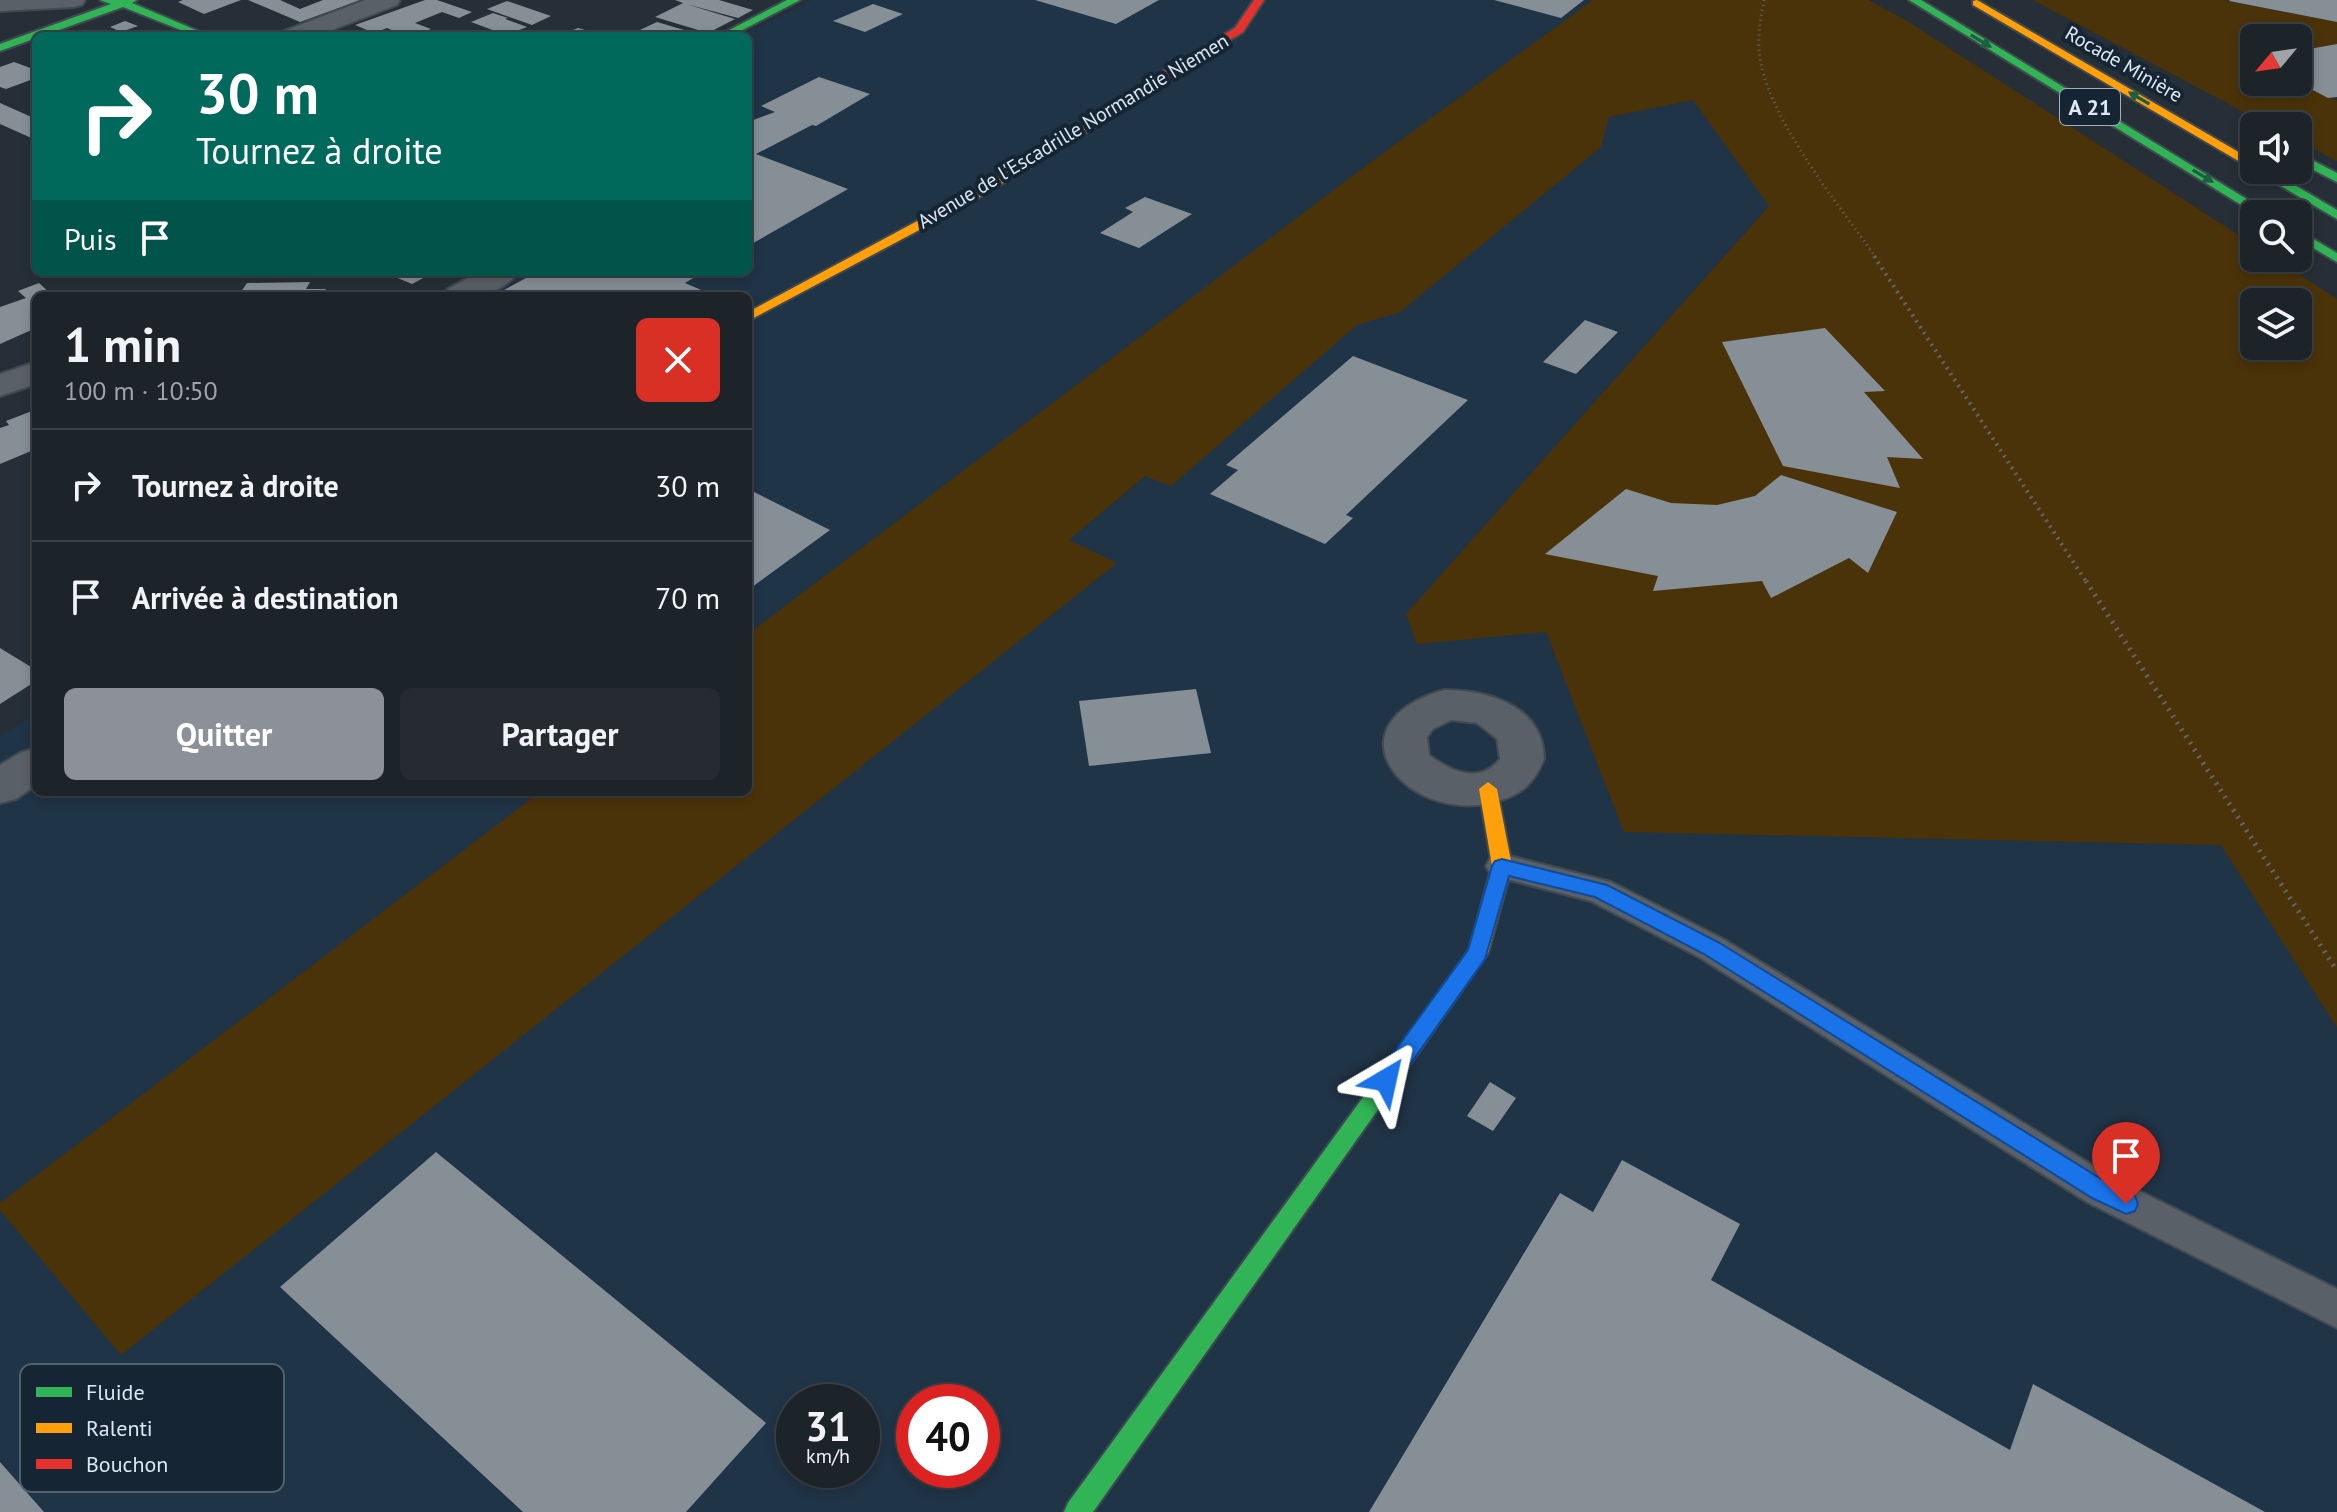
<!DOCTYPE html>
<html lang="fr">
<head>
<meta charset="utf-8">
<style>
  :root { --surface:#1c2329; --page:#252b31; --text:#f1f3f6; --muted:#a0a4a8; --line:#3a4046; --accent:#8c9099 }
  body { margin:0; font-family:"PT Sans",sans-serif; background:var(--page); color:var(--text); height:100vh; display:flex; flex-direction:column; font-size:30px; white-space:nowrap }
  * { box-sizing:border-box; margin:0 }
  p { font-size:26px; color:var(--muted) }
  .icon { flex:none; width:44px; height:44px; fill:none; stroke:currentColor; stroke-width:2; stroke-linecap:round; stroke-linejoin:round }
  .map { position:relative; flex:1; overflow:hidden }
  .details { position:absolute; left:32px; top:292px; width:720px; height:504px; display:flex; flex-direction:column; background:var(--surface); border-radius:12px; box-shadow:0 4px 12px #0003,0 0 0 2px var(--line) }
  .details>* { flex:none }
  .banner { position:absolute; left:32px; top:32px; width:720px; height:244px; border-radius:12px; box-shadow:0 4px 12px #0003,0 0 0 2px var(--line); background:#00695c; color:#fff; overflow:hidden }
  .needle { width:52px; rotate:241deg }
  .buttons { position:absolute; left:2240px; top:24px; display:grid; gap:16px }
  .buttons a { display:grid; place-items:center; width:72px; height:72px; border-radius:12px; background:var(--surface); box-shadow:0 4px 12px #0003,0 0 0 2px var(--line); font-size:40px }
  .speed { position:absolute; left:776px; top:1384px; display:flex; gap:16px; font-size:40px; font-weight:700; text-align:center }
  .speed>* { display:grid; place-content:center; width:104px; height:104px; border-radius:50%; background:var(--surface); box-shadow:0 4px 12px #0003,0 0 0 2px var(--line); line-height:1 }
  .speed small { font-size:20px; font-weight:400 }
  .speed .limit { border:12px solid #d22; background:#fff; color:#111 }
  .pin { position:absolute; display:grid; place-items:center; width:68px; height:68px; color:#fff; margin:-82px -34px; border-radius:50% 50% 50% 0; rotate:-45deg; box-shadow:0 0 8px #0007 }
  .pin .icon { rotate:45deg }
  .me { position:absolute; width:88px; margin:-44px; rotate:36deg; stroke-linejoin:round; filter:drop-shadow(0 0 6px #0008) }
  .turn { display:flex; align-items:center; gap:28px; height:168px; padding:0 32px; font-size:36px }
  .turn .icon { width:104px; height:104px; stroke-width:2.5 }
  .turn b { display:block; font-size:56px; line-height:68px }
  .then { display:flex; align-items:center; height:76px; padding:0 32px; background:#0003; gap:16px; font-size:30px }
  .round { display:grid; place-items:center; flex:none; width:84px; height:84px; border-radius:12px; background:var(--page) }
  .headline { display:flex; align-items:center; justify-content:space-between; height:136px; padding:0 32px }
  h1 { font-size:48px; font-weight:800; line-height:60px }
  .primary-button { display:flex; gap:16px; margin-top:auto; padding:16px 32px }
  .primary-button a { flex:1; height:92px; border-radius:12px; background:var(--accent); color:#fff; font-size:32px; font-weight:800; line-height:92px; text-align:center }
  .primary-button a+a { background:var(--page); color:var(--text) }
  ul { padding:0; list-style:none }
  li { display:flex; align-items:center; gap:24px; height:112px; padding:0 32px; border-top:2px solid var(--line) }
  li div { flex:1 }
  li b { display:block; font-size:30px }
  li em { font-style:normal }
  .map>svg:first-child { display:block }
  .built { fill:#203447; fill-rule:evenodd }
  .green { fill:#4b3309; fill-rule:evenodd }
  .building { fill:#868e96 }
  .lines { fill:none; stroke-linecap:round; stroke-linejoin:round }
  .lane-casing { stroke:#414a50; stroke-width:4 }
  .street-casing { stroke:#414a50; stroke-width:4 }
  .fast-casing { stroke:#414a50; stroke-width:4 }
  .slow-casing { stroke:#414a50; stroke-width:4 }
  .jam-casing { stroke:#414a50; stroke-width:4 }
  .path-far2 { stroke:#5f656b; stroke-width:3; stroke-dasharray:1 4; stroke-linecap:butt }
  .path-far1 { stroke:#5f656b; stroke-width:4; stroke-dasharray:2 5; stroke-linecap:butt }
  .path { stroke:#5f656b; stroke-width:5; stroke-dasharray:2 6; stroke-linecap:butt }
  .lane { fill:#5a6067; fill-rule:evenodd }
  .street { fill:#5a6067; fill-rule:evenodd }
  .fast { fill:#30b455; fill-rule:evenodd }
  .slow { fill:#ff9f0a; fill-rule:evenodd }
  .jam { fill:#e5322d; fill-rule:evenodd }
  .oneway { fill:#205e41 }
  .route { fill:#1a73e8; stroke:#114b97; stroke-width:2 }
  .labels { text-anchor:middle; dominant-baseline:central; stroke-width:8; stroke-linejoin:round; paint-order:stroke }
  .far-street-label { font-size:20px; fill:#dee8f2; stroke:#152534 }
  .shield { fill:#152534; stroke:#a2aeb9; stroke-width:2 }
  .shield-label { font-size:22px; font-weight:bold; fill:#dee8f2 }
  .key { fill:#152534; stroke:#51606d; stroke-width:2 }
  .key-label { font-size:22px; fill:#dee8f2 }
</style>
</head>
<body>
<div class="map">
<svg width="2337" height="1512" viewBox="0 0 2337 1512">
  <rect width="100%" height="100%" fill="#262f37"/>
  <path class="built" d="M812 0H1593L1364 167 748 634V296H477L522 272H748V36H741Z
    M1694 100 1769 205 1406 614 1546 632 1625 832 2221 845 2337 1028V1512H0V1210L121 1354 1116 563 1068 541 1567 125ZM794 1402H862V1470H794ZM914 1402H982V1470H914Z
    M36 714V792H540L0 1203V737Z"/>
  <path class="green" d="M1593 0H1868L1907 21 2254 245V258H2274L2337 299V1028L2221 845 1624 832 1546 632 1417 644 1406 614 1769 206 1693 100 1609 117 1601 147 1400 312 1357 325 1171 486 1145 476 1069 540 1117 563 121 1355 0 1210V1203L540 792H748V634L1364 167ZM2254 302H2298V346H2254Z
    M2033 0H2222L2337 22V44L2298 51V38H2254V82H2298L2337 101V161L2298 141V126H2270Z"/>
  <path class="building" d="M183 0H241L204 14 178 2Z
    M248 0H280L300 9 323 0H361L300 22Z
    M425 0H437L472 12 459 18 442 12 415 23 431 29 413 36H384L394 31 387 28 374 33 355 25Z
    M675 0H719L753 10 738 18 686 4 735 19 708 33 655 17 683 3Z
    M1035 0H1159L1116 24Z
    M1494 0H1584L1561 18Z
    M2230 0H2337V22L2229 1Z
    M507 1 551 16 532 25 487 9Z
    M873 4 903 14 865 32 833 21Z
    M493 13 508 18 505 19 527 27 506 35 471 22Z
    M125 21 138 26 121 32 110 27Z
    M657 22 701 35 700 36H627Z
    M578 28 602 35V36L563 34Z
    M2337 44V97L2328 98 2298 82V51Z
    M14 62 36 70V78L6 89 0 87V67Z
    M819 77 870 94 816 126 812 125 756 154 848 189 748 246V122L775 112 761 106Z
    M0 103 36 119V140L0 124Z
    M1145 197 1192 214 1139 248 1100 233 1133 212 1125 208Z
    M383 272H443L436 276 431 274 412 284Z
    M537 272H703L685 283 715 296H493Z
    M310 282 306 289H326L322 296H238L247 283Z
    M39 283 53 296H36V328L0 344V307L26 298 18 291Z
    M1585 320 1618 332 1576 374 1543 362Z
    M1825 328 1885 391 1864 392 1923 459 1887 457 1900 488 1783 466 1722 342Z
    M1353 356 1468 400 1346 515 1353 518 1325 544 1210 494 1238 470 1226 465Z
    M32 411 36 415V449L0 464V428L9 425 6 421Z
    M1781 475 1897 512 1868 573 1849 558 1771 598 1762 581 1653 591 1658 576 1545 554 1626 489 1671 503 1717 505 1755 496Z
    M748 489 830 530 748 590Z
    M0 648 36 670V681L0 704Z
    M1196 689 1211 753 1089 766 1079 701Z
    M1490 1082 1516 1098 1493 1131 1467 1116Z
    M436 1152 766 1423 686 1512H523L280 1287Z
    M1622 1160 1740 1224 1711 1280 2010 1450 2033 1384 2265 1512H1369L1560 1193 1593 1212Z
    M0 1462 44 1512H0Z"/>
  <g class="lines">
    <g class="lane-casing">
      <path id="lane" d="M1502 854 1611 882 1723 939 2113 1178 2337 1289V1328L2087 1202 1699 957 1591 901 1491 875 1486 866 1491 857Z"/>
    </g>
    <g class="street-casing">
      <path id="street" d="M0 0H85L82 5 73 7 0 11Z
        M365 0H400L397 5 316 36H280L284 31Z
        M479 272H518C501 297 470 296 443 296L448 289Z
        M36 362V384L0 396V374Z
        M1444 690C1488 690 1544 706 1544 759 1534 784 1521 795 1495 802 1406 825 1324 725 1444 690ZM1451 720 1477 723 1497 739 1500 759C1480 785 1450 771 1429 755L1427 737 1433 729Z
        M36 748V785L16 799 0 803V765L20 753Z"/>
    </g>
    <g class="fast-casing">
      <path id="fast" d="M100 0H137L132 3 210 36H196L123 7 0 51V44L111 4Z
        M787 0H800L731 36H718Z
        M1909 0H1921L2271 214H2256Z
        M2298 153 2337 173V182L2298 162Z
        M2254 170H2269L2337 210V219Z
        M2298 230 2337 253V262L2298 239Z
        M1411 1038 1418 1041 1422 1047 1418 1053 1093 1512H1064L1068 1503 1404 1041Z"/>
    </g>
    <g class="slow-casing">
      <path id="slow" d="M1977 0 2254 161V170L1973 5V1Z
        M1163 73 1168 76 1167 78 1087 132 970 203 748 321V312L962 197 1079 128Z
        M1488 782 1497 789 1512 866 1488 953 1418 1053 1411 1056 1404 1053 1400 1047 1404 1041 1469 950 1492 866 1479 789Z"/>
    </g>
    <g class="jam-casing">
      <path id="jam" d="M1254 0H1264L1243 32 1167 78H1159V74L1235 28Z"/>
    </g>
    <path class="path-far2" d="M1764 0C1761 16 1758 32 1759 49 1763 114 1839 204 1876 258"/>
    <path class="path-far1" d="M1874 256 2087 583"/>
    <path class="path" d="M2086 581 2337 971"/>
    <use href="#lane" class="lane"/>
    <use href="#street" class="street"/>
    <use href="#fast" class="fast"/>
    <use href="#slow" class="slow"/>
    <use href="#jam" class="jam"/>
  </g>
  <defs><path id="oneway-solid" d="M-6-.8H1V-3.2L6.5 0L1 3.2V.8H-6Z" transform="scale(2)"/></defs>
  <g class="oneway">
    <use href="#oneway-solid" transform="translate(1981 41) rotate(31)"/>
    <use href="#oneway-solid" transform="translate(2139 98) rotate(-150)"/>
    <use href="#oneway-solid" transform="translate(2203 176) rotate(31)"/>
  </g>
  <path class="route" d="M1502 859 1607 885 1718 942 2108 1183 2135 1196 2138 1204 2135 1211 2126 1214 2092 1198 1704 954 1595 897 1509 876 1485 959 1394 1087 1386 1089 1379 1087 1376 1080 1379 1073 1468 950 1492 866 1495 861Z"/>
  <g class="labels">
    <g class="far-street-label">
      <text transform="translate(2124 64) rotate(30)">Rocade Minière</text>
      <text transform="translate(1073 131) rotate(-31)">Avenue de l'Escadrille Normandie Niemen</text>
    </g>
    <rect class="shield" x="2060" y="89" width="60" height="36" rx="6"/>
    <g class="shield-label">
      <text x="2090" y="107">A 21</text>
    </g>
  </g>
  <rect x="20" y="1364" width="264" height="128" rx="12" class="key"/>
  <rect x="36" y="1387" width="36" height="10" fill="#30b455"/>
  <rect x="36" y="1423" width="36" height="10" fill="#ff9f0a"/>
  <rect x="36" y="1459" width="36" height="10" fill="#e5322d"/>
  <g class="key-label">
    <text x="86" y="1400">Fluide</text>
    <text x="86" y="1436">Ralenti</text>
    <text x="86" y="1472">Bouchon</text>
  </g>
</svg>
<div class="buttons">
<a><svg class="needle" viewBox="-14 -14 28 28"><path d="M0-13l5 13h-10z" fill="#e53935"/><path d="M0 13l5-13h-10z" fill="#a0a4a8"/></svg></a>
<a><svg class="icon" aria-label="sound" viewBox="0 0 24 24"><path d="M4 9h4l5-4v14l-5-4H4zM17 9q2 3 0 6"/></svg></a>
<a><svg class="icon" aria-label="search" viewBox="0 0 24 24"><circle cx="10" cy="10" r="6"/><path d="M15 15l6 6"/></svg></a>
<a><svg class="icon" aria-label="layers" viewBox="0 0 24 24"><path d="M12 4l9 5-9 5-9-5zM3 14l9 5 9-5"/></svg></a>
</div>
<div class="speed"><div>31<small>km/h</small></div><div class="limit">40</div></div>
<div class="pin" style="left:2126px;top:1204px;background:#d93025"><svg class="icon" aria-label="arrive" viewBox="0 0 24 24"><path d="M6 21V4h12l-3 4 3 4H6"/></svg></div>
<svg class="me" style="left:1386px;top:1080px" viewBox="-20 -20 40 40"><path d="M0-17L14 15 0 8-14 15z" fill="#1a73e8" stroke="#fff" stroke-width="4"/></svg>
<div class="banner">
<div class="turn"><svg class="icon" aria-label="right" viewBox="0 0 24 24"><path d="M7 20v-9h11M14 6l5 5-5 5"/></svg><div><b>30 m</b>Tournez à droite</div></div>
<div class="then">Puis<svg class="icon" aria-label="arrive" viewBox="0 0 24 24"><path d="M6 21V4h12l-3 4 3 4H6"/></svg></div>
</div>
<section class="details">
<div class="headline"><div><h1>1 min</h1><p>100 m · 10:50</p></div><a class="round" style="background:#d93025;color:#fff"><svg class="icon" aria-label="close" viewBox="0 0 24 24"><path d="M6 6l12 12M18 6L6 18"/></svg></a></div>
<ul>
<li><svg class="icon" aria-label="right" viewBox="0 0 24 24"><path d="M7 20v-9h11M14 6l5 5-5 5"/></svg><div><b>Tournez à droite</b></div><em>30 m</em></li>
<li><svg class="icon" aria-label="arrive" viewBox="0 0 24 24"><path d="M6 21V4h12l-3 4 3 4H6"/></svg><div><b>Arrivée à destination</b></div><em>70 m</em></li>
</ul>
<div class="primary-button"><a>Quitter</a><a>Partager</a></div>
</section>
</div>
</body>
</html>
